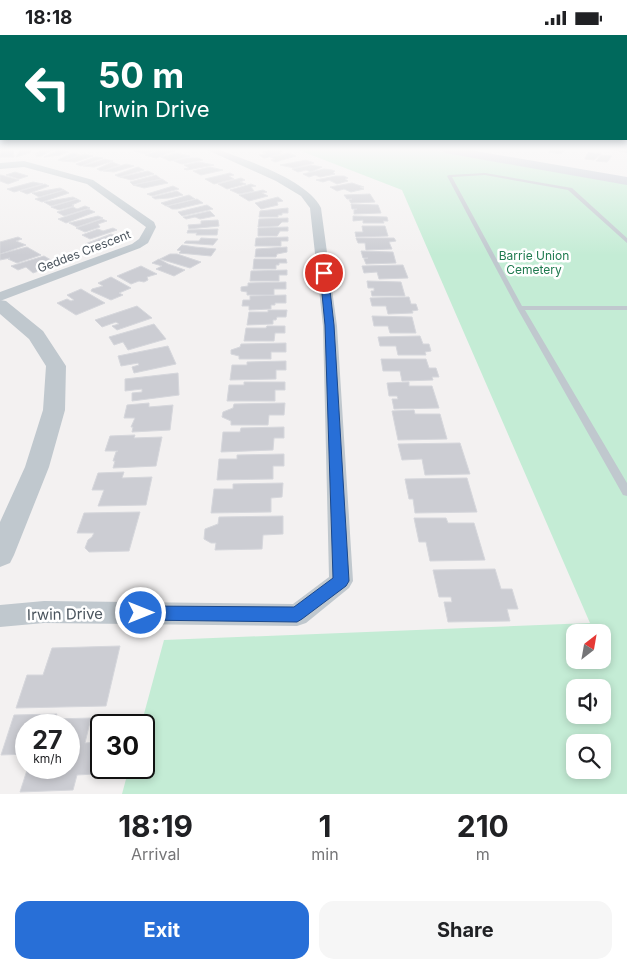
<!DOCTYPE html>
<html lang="en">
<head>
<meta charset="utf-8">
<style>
  :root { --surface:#fff; --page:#f6f6f6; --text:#202124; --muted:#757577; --accent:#286fd7 }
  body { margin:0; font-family:Inter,sans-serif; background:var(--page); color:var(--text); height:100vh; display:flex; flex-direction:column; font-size:19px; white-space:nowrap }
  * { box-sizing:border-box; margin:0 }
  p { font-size:16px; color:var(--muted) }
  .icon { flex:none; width:28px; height:28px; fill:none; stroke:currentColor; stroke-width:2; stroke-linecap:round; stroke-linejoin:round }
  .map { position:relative; height:759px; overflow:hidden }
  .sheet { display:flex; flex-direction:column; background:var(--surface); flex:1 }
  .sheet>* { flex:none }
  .guide { position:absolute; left:0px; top:0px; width:628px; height:105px; box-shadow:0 2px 8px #0003; background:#00695c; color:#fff; overflow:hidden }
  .needle { width:32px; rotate:31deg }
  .controls { position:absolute; left:566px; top:589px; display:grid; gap:10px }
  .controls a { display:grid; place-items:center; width:45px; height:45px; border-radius:10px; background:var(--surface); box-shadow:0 2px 8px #0003; font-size:25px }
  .speed { position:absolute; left:15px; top:679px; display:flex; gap:10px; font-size:25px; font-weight:700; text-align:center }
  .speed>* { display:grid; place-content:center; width:65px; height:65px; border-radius:50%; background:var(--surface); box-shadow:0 2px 8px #0003; line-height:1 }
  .speed small { font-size:12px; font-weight:400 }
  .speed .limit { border:2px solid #111; border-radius:8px; background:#fff; color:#111 }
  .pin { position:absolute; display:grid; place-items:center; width:42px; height:42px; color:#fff; margin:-21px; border:2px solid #fff; border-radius:50%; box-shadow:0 1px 5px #0007 }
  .me { position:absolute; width:55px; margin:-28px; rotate:90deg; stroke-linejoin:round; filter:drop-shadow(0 0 4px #0008) }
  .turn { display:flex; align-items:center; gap:18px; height:105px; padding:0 15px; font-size:22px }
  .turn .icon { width:65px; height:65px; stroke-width:2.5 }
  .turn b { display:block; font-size:35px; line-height:42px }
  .eta { display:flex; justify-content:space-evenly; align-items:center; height:85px; text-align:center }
  .eta b { font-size:30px; font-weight:700; line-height:35px }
  .cta { display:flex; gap:10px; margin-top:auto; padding:10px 15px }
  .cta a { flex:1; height:58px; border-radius:15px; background:var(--accent); color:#fff; font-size:20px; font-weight:700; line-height:58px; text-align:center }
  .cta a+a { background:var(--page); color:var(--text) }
  .status { display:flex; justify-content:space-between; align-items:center; height:35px; padding:0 25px; background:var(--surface); direction:ltr }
  .status svg { height:14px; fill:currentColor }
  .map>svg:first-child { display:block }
  .green { fill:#c4ecd5; fill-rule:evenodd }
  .building { fill:#cccdd3; stroke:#d6d7dc }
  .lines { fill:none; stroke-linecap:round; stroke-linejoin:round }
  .service { fill:#c0c8ce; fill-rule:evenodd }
  .minor { fill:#c0c8ce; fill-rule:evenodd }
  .tertiary { fill:#c0c8ce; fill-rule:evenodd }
  .secondary { fill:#c1c9d3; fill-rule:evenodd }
  .route { fill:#286fd7; stroke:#1a488c }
  .labels { text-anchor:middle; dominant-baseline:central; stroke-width:5; stroke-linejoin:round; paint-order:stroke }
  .far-street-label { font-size:12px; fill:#4a545d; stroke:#fff }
  .far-park-label { font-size:12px; fill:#1f7a4f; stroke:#fff }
  .street-label { font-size:15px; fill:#4a545d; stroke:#fff }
</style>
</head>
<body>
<div class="status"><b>18:18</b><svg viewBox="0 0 49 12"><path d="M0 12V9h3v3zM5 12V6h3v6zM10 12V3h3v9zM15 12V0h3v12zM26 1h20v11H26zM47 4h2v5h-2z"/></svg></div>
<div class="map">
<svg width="627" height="759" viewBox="0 0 627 759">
  <rect width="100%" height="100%" fill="#f3f1f1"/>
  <path class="green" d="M296 114H426L627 149V759H122L129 733 144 732V690H141L164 605 590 588 402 155ZM575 598H602V625H575ZM575 652H602V680H575ZM575 708H602V735H575Z"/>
  <path class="building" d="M13 114 14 122H0L1 115Z
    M32 114 30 118 16 122 20 115Z
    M44 114H54L41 121H36L40 119H35Z
    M142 114H159L145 119 134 116Z
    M553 114H567L561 119 549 117Z
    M59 115 69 117 60 120 44 122Z
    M160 115 175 116 156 123 145 120Z
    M274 115H279L282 117H279L282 119 264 123 259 120 266 119 263 117Z
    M588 117 601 119 594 125 585 124Z
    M72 118 80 120 62 126 58 125Z
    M176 118 190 121 170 126 161 122Z
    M289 118 296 121 275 127 271 125 275 124 270 122Z
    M85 119 93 121 75 127 62 126Z
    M601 120 612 121 607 127 596 126Z
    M95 122 103 123 81 131 76 129Z
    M187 123H198L203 125 182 129 174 126Z
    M105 124 113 126 94 132 83 131Z
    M306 125 314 128 294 133 280 130Z
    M112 127 120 130 101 136 97 134Z
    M199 127 214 130 187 135 184 134 189 133 184 130Z
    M126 129 134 131 114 137 103 136Z
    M311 130 322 132 311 137 306 135 298 137 292 134Z
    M138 132 144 135 119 142 115 140Z
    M210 132 223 135 201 140 193 136Z
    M324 134 332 135 335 136 333 138 335 139 320 142 315 140 309 142 303 139Z
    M148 136 154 139 131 145 120 142Z
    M15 137 28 141 19 144 6 140Z
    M230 138 234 140 229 141 234 144 214 149 205 144Z
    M0 140H1L19 145 8 149 0 146Z
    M156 140 161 144 133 150 130 147Z
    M336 141H344L348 143 345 144 348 146 337 149 329 145 323 147 316 145Z
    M241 143 245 145 240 147 246 149 227 154 218 149Z
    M162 144 168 148 144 153 133 150Z
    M33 147 43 149 14 157 7 154Z
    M352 148 364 152H360L364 154 351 157 344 154 337 156 330 152Z
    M45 149 49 151 27 159 20 156Z
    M251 149 256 151 251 152 254 156 239 159 230 155Z
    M173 151 179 154 152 161 147 159Z
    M60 153 64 155 39 162 32 158Z
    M64 155 69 158 42 167 35 164Z
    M263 155 267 157 262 158 268 161 249 166 239 160Z
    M177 156 183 160 169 163 155 164 152 162Z
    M370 159 375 167 351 168 349 165 352 164H347L344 160Z
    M189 160 195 164 166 171 161 168Z
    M73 162 77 164 51 171 44 167Z
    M278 162 283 166 277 167 278 170 261 174 255 168Z
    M77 164 81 166 72 170 74 171 59 175 51 172Z
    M197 164 203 168 177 174H172L167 171Z
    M351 169 378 170 381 178 354 179V175L357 174H352Z
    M207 170 213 174 182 181 178 177Z
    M85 171 90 173 64 181 57 177 73 172 77 174Z
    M288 173V178H282V180H278V182H259L260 176Z
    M88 174 95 177 66 188 58 184Z
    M210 176 215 181 200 184 195 182 186 184 183 182Z
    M98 181 103 183 77 192 69 188Z
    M353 181 387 182 388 186H383L384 188H363V185L353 186Z
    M288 183V187H282L278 191 258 192 259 184Z
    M102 184 107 186 98 189 100 192 85 197 76 193Z
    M218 185 219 191 189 194 188 190 201 189V186Z
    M362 191H385L388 201 356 202 355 197H363Z
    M288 192V196H280L277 201H258V193Z
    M113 193 117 195 90 204 82 200 98 194 103 196Z
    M218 194 217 200H196L197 198H187L188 195Z
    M111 199 116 201 107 206 110 207 94 213 85 209Z
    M18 202 22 204 16 206 26 210 0 219V207Z
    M288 202V206H281V211H255L256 203Z
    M201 203 218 204 213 210 184 208 186 206H199Z
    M356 203H394L396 206 389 207 392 214 366 215 365 208H358Z
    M182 210 195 212 216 214 211 221 179 218 181 216 177 215Z
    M27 212 41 220 17 228 8 224 10 223 0 225V219Z
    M287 212V217L277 219 276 222H255L256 214Z
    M361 216 393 217 396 228 366 229 364 224 368 223H363Z
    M170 219H177L201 227 190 233 160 224Z
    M44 221 58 229 33 238 26 232 18 235 11 231Z
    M159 224 168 229 185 235 174 241 156 234 162 231 152 228Z
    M254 224H286L287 228H279V230H276V234H253Z
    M403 230 408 243 379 244 377 237 364 238 362 231Z
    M141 231 157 239 147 242 148 245 144 247 139 246 131 249 117 241Z
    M287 235V240H279V246H250L251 236Z
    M111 242 131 253 119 258 123 260 111 265 91 256 92 254 103 251 98 248Z
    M367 246 401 247 405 261H372L371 256H374V253H368Z
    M286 247V254H274V260H247V257L241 256V252L248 251V248Z
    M81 254 105 268 76 280 57 268 67 264 71 266 74 265 67 260Z
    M286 260V268H275V270H271V274L249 275V271H242L243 265H250V261Z
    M409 262 411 269H416L418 275 412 276 413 278 388 279 386 271H372L370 263Z
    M137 271 152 283 117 295 112 291 119 289 116 287 102 292 95 285Z
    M268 275H287L286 282H277L276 285H273V289L247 290 249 277H268Z
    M372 281 412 282 416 298H390L388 291H374Z
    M154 289 166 304 128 315 123 307 114 310 109 302Z
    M267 291H285V298H275L274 306H244L246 293H266Z
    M420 301 423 309H429L431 316 425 317 426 320H398L396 311H380L378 302Z
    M286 308V317H271V324H239V321L231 319V315L240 312 241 309Z
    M168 311 176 329 134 338 132 332 139 330 138 328 121 331 118 321Z
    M381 324H426L429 333H436L439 342H432L433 345 402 346 400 336H383Z
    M286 326V335H276V344L230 345 232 330H247V327Z
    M178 338 179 360 132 366V358L142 357V354L125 356V344Z
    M244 347H285V355H275V366H227L229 350H244Z
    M409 347V351H432L439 373 394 374 392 364H398L397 361H389L387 348Z
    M149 368V372L173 370 170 395 132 397 133 392H131L135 383H124L127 370Z
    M285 368 284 380H269L268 390H231V386L222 382 223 377 233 373 234 369Z
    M414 375 415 379H440L447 404 398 405 392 376Z
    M284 392V403H274L273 415 221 417 223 397H240L241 393Z
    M135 400 134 403 162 402 156 431 113 433 115 426H113L116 417 118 416H105L110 401Z
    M460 408 470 439 425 440 422 424 402 425 398 409Z
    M284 419V431H273V444L217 445 219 424H237V420Z
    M124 437 122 443 152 442 146 470 98 471 104 455H92L98 438Z
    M467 443 477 477 415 478 413 464H409L405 444Z
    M283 448 282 462 271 463V477L211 478 214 454H233V449Z
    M140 477 129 516 89 517 85 513 88 505 92 502 94 498H77L84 478Z
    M283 481V499L263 500 262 514 215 515 216 508H211L204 504 205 494 218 489 219 482Z
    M414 483H446L448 488H474L485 525 430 526 426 507H419Z
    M495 534 501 554H512L518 574H507L510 586 448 587 444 567H452L451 562H439L433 535Z
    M120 611 106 671 16 673 27 640H43L52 613Z
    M57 679 55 684 91 683 85 708 101 707 94 739 77 740 73 755 20 757 28 732H69V690H26V719L1 720 14 680Z"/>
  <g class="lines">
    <path class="service" d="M485 138 572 153 627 203V208L568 155 485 140 452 142 522 271H627V275H525L627 448V461L623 460 517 273 447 141 449 140Z"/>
    <path class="minor" d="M205 114H216C244 124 308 145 321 173L337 291 353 546 349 553 306 588 297 591 44 588 0 592V570L44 566 293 569 329 542 323 291 310 173 301 161 276 146Z
      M608 114H627V118Z
      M24 126 93 145 154 187 156 192 148 208 140 213 0 266V257L132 209 139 204 146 192 87 149 24 132 0 134V128Z"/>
    <path class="tertiary" d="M0 265 6 266 43 296 66 331 65 375 49 432 14 520 10 528 0 532V487L25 432 43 375 46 331 29 304 0 279Z"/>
    <path class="secondary" d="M439 114H464L627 142V150L445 118Z"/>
  </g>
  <linearGradient id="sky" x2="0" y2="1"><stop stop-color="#87c0e7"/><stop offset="0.52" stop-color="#faf9f9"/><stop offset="1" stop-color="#faf9f9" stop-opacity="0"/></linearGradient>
  <rect width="627" height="220" fill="url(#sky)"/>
  <path class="route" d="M324 235 328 238 334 290 349 546 346 551 302 584 297 587 141 585 136 583 133 578 136 573 141 571 294 572 333 543 325 290 320 238Z"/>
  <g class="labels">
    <g class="far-street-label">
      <text transform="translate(84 216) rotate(-21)">Geddes Crescent</text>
    </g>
    <g class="far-park-label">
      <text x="534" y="220">Barrie Union<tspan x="534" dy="14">Cemetery</tspan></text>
    </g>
    <g class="street-label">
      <text transform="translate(65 579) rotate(-1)">Irwin Drive</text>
    </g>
  </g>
</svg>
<div class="controls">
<a><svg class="needle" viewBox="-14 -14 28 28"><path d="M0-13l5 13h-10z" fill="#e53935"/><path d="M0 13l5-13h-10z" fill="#757577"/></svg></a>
<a><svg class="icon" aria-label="sound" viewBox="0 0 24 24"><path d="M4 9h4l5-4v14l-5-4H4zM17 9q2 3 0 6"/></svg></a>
<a><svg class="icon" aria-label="search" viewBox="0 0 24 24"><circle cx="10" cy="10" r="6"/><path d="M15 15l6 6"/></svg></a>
</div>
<div class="speed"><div>27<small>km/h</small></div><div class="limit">30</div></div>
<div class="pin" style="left:324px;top:238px;background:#d93025"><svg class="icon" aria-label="arrive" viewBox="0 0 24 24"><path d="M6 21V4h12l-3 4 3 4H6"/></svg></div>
<svg class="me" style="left:141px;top:578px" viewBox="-20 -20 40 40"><circle r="17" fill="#286fd7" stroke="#fff" stroke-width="3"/><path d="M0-11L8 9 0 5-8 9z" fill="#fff"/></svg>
<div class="guide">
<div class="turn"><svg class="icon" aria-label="left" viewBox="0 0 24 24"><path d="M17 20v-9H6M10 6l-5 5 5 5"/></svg><div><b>50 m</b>Irwin Drive</div></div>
</div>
</div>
<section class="sheet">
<div class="eta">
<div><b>18:19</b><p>Arrival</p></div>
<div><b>1</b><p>min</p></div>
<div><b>210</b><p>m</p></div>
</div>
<div class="cta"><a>Exit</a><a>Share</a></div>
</section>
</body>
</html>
